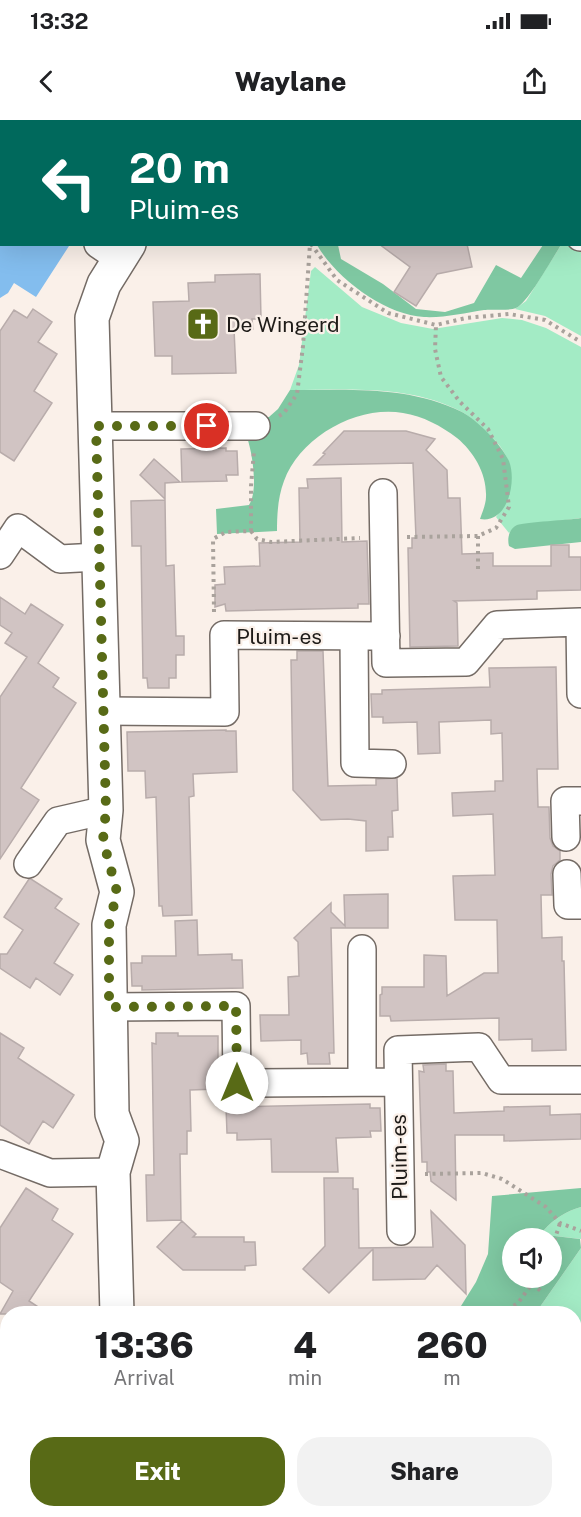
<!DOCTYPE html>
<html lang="en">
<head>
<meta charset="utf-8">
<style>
  :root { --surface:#fff; --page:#f2f2f2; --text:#202124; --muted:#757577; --accent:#586a16 }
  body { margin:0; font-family:"Public Sans",sans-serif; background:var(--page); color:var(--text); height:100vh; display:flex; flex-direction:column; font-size:22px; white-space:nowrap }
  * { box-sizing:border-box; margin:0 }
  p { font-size:20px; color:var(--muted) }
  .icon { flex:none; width:33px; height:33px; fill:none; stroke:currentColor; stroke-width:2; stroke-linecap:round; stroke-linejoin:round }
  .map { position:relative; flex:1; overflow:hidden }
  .sheet { position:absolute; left:0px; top:1186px; width:582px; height:212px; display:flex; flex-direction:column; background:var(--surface); border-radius:24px 24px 0 0; box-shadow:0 6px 24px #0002 }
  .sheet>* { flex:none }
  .guide { position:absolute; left:0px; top:0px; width:582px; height:126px; box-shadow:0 6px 24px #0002; background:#00695c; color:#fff; overflow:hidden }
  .fabs { position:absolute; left:502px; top:1108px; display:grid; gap:12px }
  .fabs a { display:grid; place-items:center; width:60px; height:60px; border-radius:50%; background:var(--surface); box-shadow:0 6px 24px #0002; font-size:30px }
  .pin { position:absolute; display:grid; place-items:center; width:51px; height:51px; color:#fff; margin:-26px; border:3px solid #fff; border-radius:50%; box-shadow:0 2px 6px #0007 }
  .me { position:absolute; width:66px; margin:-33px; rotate:0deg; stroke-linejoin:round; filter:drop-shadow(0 0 4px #0008) }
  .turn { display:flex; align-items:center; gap:21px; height:126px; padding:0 30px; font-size:27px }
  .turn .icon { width:78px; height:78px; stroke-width:2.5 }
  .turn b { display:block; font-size:42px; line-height:51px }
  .eta { display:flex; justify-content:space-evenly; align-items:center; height:102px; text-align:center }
  .eta b { font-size:36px; font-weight:800; line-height:42px }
  .primary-button { display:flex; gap:12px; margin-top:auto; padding:12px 30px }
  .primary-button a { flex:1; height:69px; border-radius:24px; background:var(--accent); color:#fff; font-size:24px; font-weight:800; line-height:69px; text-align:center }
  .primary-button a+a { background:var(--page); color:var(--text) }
  .status { display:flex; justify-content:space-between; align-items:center; height:42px; padding:0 30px; background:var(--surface); direction:ltr }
  .status svg { height:16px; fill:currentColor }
  header { display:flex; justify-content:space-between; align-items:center; height:78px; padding:0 30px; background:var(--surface); font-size:27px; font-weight:800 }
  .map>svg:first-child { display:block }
  .green { fill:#a3ebc5 }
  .forest { fill:#7fc8a2; fill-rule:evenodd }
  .water { fill:#83bdee }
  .building { fill:#d1c4c3; stroke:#b8acab; stroke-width:1.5 }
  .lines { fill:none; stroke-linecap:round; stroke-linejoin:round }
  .street-casing { stroke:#746b65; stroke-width:30 }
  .secondary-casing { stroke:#746b65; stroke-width:36 }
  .path { stroke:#a9a29c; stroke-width:4; stroke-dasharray:3 4.5; stroke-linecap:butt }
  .street { stroke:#fff; stroke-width:27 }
  .secondary { stroke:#fff; stroke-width:33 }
  .route { stroke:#586a16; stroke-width:10; stroke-dasharray:0 18 }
  .labels { text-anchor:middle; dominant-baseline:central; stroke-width:4.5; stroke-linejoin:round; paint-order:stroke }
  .poi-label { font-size:21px; fill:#1e1b18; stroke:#faf0e9; text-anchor:start }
  .street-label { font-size:21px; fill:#1e1b18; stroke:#faf0e9 }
</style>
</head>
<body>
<div class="status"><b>13:32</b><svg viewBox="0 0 49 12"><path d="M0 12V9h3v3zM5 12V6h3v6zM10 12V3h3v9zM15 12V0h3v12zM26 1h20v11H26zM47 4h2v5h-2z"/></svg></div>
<header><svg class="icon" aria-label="back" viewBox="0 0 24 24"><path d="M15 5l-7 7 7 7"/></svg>Waylane<svg class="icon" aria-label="share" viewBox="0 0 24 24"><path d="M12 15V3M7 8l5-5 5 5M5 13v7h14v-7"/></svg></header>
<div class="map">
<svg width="581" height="1397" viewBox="0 0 581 1397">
  <rect width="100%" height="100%" fill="#faf0e9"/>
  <path class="green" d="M561 125H577L581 127V216L545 196 515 189 526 181Z
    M315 147 362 187 401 203 433 209 502 198 522 200 546 208 581 227V398L517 406 509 413 496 397C511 379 516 354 505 334 499 323 492 317 483 310 477 304 470 296 462 292 410 264 347 270 290 270L299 245 311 151Z
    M581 1087V1119L546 1115 544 1110C554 1099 566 1091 581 1087Z
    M581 1128V1237L575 1232 574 1194H535Z"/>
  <path class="forest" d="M317 125H338L341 139 383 164 416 189 445 192 474 183 496 145 521 158 543 125H561C553 137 528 183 516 188 510 191 492 189 484 190 465 193 444 198 424 197 385 195 336 158 317 125Z
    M290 270C348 270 408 265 462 292 477 300 502 325 509 341 517 361 508 404 480 399 482 393 486 384 486 377 487 354 474 332 457 318 441 306 423 296 403 293 357 285 300 317 284 361 278 377 277 394 277 411L217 414 216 389 249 385C260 369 251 317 240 301L269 297 278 289Z
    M581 398V422L515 429 509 426C507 418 509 409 517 405 526 402 569 400 581 398Z
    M581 1068V1087C566 1091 554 1099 544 1110L546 1115 580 1119 581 1128 535 1194H456L476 1162 488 1134 492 1076ZM513 1119H552V1158H513Z"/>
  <path class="water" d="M0 105 2 124H67L69 126 36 177 14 163 8 173 0 178Z"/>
  <path class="building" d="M379 124H467L472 147 437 154 416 186 394 172 410 147Z
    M260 154 261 199H252L253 209H234L236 253 172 254V236H155L153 182 189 181 188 163 215 162V155Z
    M33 189 52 202 38 222 57 234 34 271 52 283 14 341 0 332V211L14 190 27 198Z
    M344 311H406L435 319 426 330 447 350 448 378H460L462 434 493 433V446H551V425H569V437H581V470L537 471V479L454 481 457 483 458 526 410 527 408 428H412V418H416L413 343 314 345 325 334 323 333Z
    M226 328V331H237L238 355H226L227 361 182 362 181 329Z
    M154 339 180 362 165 363V379L140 355Z
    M341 358 342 422 367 421 369 484H358V488L226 491 225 484 215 487V465L225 464 224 447 260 446 259 423 300 422 299 368H308L307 359Z
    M165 380 166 446 174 445 176 516H184V535H176V558H169V568H148L147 558H143L141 426H132L131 381Z
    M0 477 25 494 31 484 63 505 38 543 59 558 53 567 76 583 21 668 39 680 0 739V577L27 537 5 523 12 513 0 505Z
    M297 531H323L328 666 376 665V659L397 658 398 690 392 691 393 717H388V730L366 731V701L348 699 321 700 293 670 291 540H297Z
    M556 547 558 649H537L538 687H549L550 718 553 726 560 731V740L553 746 551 754 552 775H541L542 818 562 817V841H564L566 930 532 931V919L499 920V898L391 901 390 896H380V875L382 874V867H424V835L446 836 447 876 484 853H498L497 800H455L453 756 495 755 493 694 453 696 452 673 495 671V661H503L502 613 491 614V600L439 602 440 633 418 634 417 602 383 603V597H372L371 574H382V570L490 567 489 548Z
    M226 610V611H236L237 652 193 654 194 676 189 677 192 795 163 796 162 786H159L156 677 146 678 145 651H128L127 612Z
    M29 759H31L62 779 55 788 79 804 54 843 73 855 60 875 36 858 30 868 0 848V834H7L23 810 4 797Z
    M388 774V808H331L334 933H329L330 944H308L307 933 301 934V920L261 921 260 895H289L288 857 299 856 298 822 294 818 331 783V792L345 806 344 775Z
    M197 800 198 835 232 834V840H242L243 868 142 870V866H132L131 843H142V836H176L175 801Z
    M0 913 24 928 18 938 74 975 53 1008 43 1001 29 1024 0 1005Z
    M156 913H178V916H218V969L190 970 191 1011H187V1034H180L181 1100 147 1101 146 1055H154L152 923 156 924Z
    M446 944V951H453L454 993 504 991V987L550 986V995L581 994V1019L504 1021V1015H455L456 1080 431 1061 430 1052H427V1042H422L419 951 424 952 423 945Z
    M370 984V988H380L381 1011H370L371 1017 336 1018 338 1052H272L271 1019 237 1020V1013H227L226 987Z
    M324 1058H353V1069H358L359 1128 433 1127 431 1091 465 1125 466 1174 437 1145 425 1159 373 1160V1129L329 1173 303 1149 325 1126Z
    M26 1068 58 1089 52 1100 73 1114 29 1181 49 1194H0L13 1171 0 1162V1108Z
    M182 1101 196 1114 193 1117H244V1122H255L256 1145 245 1146V1150H183L157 1127Z"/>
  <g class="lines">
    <g class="street-casing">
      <path id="street" d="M407 0 409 2
        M490 2 491 0
        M0 70H2
        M580 117H581
        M98 124 120 139
        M95 306H256
        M383 373 386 543 466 542 497 505 580 502 581 574
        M0 435 18 408 60 439 98 437
        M354 516 355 643 392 644
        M103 591 225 592 224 515 386 516
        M566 717 565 681H581
        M28 744 58 701 106 690
        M567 754 568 785H581
        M362 829V962
        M109 887 236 886 237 963 398 962
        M0 1034 50 1053 113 1052
        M401 1111 398 930 479 927 501 960H581"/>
    </g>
    <g class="secondary-casing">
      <path id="secondary" d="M219 2 220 0
        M117 1194 113 1052 122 1021 112 994 109 805 117 772 103 720 106 690 92 198 104 164 129 124
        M71 1397 75 1390"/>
    </g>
    <path class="path" d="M370 2 371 0
      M311 124 337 160 388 193 436 205 466 198 509 194 545 200 581 222
      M279 296 284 293 297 274 303 226 310 124
      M251 411 257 419 271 422 360 418
      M478 416V453
      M407 417 478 416 496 408 509 387 503 339 488 309 460 282 441 257 435 229 436 205
      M214 492 213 419 226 412 251 411V366L254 331
      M425 1054 482 1053 502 1059 546 1087 560 1103 581 1111
      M552 1128 560 1103
      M532 1164 541 1171
      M501 1194 518 1183 536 1158
      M574 1318 581 1322
      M574 1360 581 1351
      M555 1390 559 1397
      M548 1397 552 1390"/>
    <use href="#street" class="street"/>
    <use href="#secondary" class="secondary"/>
  </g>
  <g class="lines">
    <path class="route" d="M207 306H96L106 690 103 720 117 772 109 805V887L236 886 237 963"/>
  </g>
  <defs>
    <g id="church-square" transform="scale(1.725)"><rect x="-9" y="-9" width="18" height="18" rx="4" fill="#586a16" stroke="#faf0e9"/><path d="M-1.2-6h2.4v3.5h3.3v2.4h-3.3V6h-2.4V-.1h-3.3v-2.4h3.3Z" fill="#fff"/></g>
  </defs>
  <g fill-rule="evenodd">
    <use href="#church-square" x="203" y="204"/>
  </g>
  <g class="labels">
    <g class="poi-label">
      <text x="226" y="204">De Wingerd</text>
    </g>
    <g class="street-label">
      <text x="279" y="516">Pluim-es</text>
      <text transform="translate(399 1037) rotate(-91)">Pluim-es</text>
    </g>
  </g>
</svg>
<div class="fabs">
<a><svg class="icon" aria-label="sound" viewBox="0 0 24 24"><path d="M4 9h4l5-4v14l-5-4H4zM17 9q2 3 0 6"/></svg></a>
</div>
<div class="pin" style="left:207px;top:306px;background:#d93025"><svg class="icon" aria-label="arrive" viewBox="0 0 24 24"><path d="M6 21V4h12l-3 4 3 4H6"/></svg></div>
<svg class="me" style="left:237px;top:963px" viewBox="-20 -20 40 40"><circle r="19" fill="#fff"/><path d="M0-13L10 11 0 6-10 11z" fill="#586a16"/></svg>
<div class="guide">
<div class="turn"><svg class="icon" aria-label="left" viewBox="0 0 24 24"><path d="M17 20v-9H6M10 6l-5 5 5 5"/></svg><div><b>20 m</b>Pluim-es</div></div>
</div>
<section class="sheet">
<div class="eta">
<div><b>13:36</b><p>Arrival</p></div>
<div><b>4</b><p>min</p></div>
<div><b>260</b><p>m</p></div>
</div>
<div class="primary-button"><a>Exit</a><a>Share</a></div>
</section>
</div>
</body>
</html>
